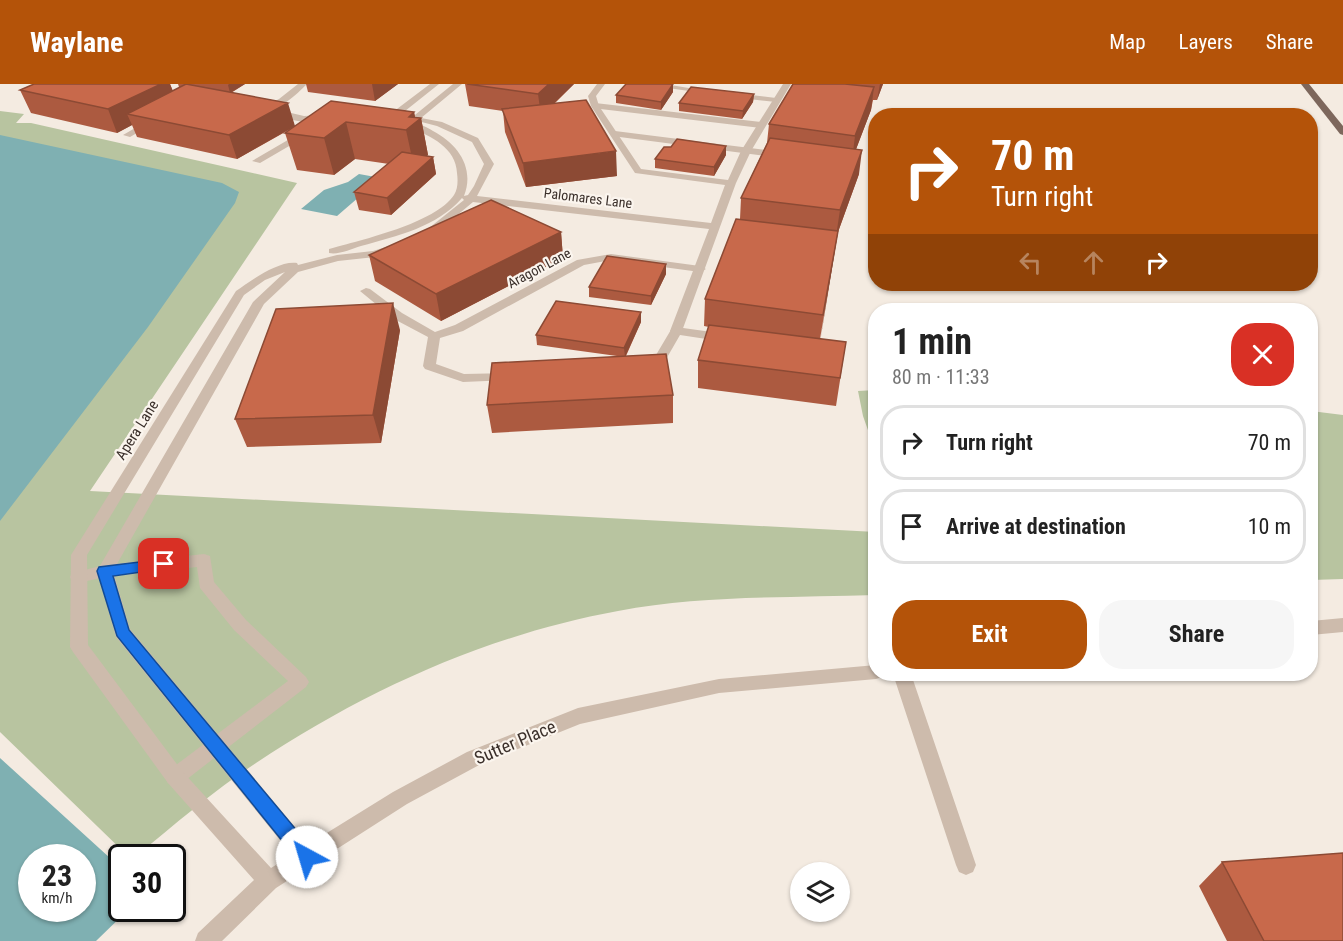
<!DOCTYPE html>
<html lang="en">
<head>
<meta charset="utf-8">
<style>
  :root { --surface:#fff; --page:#f6f6f6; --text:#222; --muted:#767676; --line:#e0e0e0; --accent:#b45309 }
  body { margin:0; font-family:"Roboto Condensed",sans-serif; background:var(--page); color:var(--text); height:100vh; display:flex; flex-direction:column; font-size:22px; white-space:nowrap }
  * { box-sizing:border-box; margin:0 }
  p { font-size:20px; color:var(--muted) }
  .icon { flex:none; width:33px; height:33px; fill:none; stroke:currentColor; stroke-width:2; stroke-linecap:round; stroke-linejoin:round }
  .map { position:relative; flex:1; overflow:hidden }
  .sheet { position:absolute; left:868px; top:219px; width:450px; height:378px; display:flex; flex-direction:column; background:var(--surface); border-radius:24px; box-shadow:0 2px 4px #0004 }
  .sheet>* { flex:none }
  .top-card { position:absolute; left:868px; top:24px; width:450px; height:183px; border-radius:24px; box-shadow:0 2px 4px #0004; background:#b45309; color:#fff; overflow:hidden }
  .fabs { position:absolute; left:790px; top:778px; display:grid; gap:12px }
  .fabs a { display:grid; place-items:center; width:60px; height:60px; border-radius:50%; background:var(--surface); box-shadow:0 2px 4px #0004; font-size:30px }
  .speed { position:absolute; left:18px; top:760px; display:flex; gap:12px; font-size:30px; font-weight:700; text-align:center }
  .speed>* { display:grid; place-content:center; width:78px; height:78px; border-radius:50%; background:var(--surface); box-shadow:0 2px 4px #0004; line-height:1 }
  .speed small { font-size:15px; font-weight:400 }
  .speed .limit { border:3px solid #111; border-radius:9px; background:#fff; color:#111 }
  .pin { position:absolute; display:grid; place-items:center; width:51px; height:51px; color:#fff; margin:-26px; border-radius:12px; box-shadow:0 3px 9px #0006 }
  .me { position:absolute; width:66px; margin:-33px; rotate:321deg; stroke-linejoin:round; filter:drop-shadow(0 0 4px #0008) }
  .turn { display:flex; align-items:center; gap:21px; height:126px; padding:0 24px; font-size:27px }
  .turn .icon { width:78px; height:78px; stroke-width:2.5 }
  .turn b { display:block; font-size:42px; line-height:51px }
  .lanes { display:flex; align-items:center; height:57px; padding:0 24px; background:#0003; justify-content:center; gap:30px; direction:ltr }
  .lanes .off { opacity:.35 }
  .round { display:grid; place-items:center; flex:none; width:63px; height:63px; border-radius:24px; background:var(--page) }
  .summary { display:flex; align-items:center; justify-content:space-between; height:102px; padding:0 24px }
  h1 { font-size:36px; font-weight:700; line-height:45px }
  .button { display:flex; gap:12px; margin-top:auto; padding:12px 24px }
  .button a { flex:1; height:69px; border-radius:24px; background:var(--accent); color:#fff; font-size:24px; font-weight:700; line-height:69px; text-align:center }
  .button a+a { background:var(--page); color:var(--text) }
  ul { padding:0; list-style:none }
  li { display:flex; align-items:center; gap:18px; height:75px; margin:0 12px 9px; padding:0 12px; border:3px solid var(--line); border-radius:24px }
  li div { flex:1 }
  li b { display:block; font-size:22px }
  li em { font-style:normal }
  header { display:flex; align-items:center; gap:36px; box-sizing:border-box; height:84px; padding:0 30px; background:var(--accent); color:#fff }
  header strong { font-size:28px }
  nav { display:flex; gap:33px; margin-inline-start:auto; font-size:21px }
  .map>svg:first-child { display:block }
  .green { fill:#b8c4a0 }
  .water { fill:#7fb0b2; fill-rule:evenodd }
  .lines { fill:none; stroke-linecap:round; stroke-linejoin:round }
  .lane { fill:#cdbbac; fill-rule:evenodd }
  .street { fill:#cdbbac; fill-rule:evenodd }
  .primary { fill:#7d675c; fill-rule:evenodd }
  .wall { fill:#ac5a40 }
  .shaded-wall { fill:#8c4a34 }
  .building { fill:#c8694b; stroke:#8c4a34; stroke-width:1.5 }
  .route { fill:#1a73e8; stroke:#114b97; stroke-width:1.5 }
  .labels { text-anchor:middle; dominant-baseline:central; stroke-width:4.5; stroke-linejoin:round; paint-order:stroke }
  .far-street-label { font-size:14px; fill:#3b302b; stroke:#fbf5ee }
  .street-label { font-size:15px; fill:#3b302b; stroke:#fbf5ee }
  .near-street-label { font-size:18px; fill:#3b302b; stroke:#fbf5ee }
</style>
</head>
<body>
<header>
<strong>Waylane</strong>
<nav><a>Map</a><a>Layers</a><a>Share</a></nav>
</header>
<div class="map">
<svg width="1343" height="857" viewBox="0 0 1343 857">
  <rect width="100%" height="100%" fill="#f4ebe1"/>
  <path class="green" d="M0 27 24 30 16 39H31L297 99 90 407 876 448V511C790 514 702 511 618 527 487 551 366 606 256 679 213 707 174 741 134 774H130L0 648Z
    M876 306V369L863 332 858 307Z
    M1311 327 1343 331V495L1311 496Z"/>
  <path class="water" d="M0 51 222 99 239 108 235 119 148 243 0 437Z
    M359 90 381 94 337 132 301 125 324 106 348 98Z
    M0 674 121 784 122 825H129L96 857H0ZM32 774H82V825H32Z"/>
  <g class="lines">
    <path class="lane" d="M640 0H664L714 8 710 10Z
      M734 9 776 14 780 16 776 18 731 13 730 11Z
      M595 19 761 38 765 41 761 44 592 24V20Z
      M149 36 156 38 130 53 123 51Z
      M305 46 308 47V51L260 79 252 77Z
      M615 47 782 68 787 71 782 74 612 52V48Z
      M611 170 700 182 706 185 700 188 611 176 584 181 463 247 440 254 436 280 464 290 515 289 516 292 510 296 463 298 425 285 423 282 428 253 394 235 360 207 366 204 370 205 402 229 435 248 455 241 577 176Z
      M676 243 726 250 732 254 726 258 680 251 665 277 647 282 643 281 641 278 656 271 672 244Z
      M204 470 210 472 214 498 246 536 306 593 309 598 306 603 182 699 175 702 168 699 165 693 168 687 288 597 234 546 200 504 197 483 105 493 78 499 72 497 70 493 72 489 105 481Z
      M893 590H911L976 781 973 788 966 791 959 788 956 781Z"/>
    <path class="street" d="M298 0H307C296 11 277 29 261 28V24L279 15Z
      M430 0H439L395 35H389V31Z
      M453 0H462L421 34 442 38 478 54 494 80 477 112 711 139 725 101 635 89 591 22 588 12 597 0H605L596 12 599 22 641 85 728 96 741 67 783 0H791L751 67 736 99 682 247 676 251 670 247 709 145 473 118 437 148H429V144L464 116 462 114C437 143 397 152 361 162 351 165 339 171 329 169V165C361 156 436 139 454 111 458 105 458 96 457 89 456 64 431 52 411 44V40C419 39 426 43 433 47 458 60 475 84 464 112L468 111 474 102 484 80 472 58 437 42 410 35Z
      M274 25 304 32 324 31 328 34C313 44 287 34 271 30L270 28Z
      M389 162 393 163V167L375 173 338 177 298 188 264 220 113 487 130 545 309 760 393 708 467 668 578 624 719 595 876 581V590H884L882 593 876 595 719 609 580 640 481 680 407 720 276 804 222 857H195L198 849 254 796 168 699 73 568 70 563 71 471 236 207C250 197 279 176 297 179L298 181 337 171 373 167ZM285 188 253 218 97 487 116 553 292 771 271 784 182 687 88 561 87 471 244 211 265 196Z
      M1343 534V548L1311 551V537Z"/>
    <path class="primary" d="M1301 0H1309L1343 42V51L1340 50Z"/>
  </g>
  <path class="wall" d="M34 0H170L173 7 181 3H179L178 0H245L231 9 295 42 414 28 415 33 421 34 428 71 426 72 433 73 436 90 391 131 359 126 354 108 389 80 355 75 334 91 297 86 285 49 294 43 237 75 137 53 132 41 117 49 31 29 20 6Z
    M306 0H398L375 17 308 8Z
    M465 0H574L554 20 617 92 526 103 505 48 503 27 469 22Z
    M673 0V8L661 26 616 19V11Z
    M793 0H883L877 16H873L871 26 856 65 859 90 838 148 820 255 846 258 836 322 698 304V276L709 243 704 242 705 215 740 135 741 114 767 59 769 40Z
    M754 10 753 18 742 35 679 27V19Z
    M726 62V71L714 92 655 84V75Z
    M561 148 563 174 441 237 375 197 369 171Z
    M666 180V190L651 221 589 213V203Z
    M641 228V238L626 272 673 311V339L492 349 487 321 617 272 537 261 536 251Z
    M400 246 381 359 247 363 235 335Z
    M1222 778 1343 857H1227L1199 802Z"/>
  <path class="shaded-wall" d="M161 0H170L177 19 127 30 132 41 117 49 108 25Z
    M229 0H245L230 9 228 1Z
    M372 0H398L375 17Z
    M549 0H574L541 32 538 10Z
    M673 0V8L661 26V18Z
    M880 0H883L877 16Z
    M874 3 871 26 852 76 855 52Z
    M754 10 753 18 742 35 743 27Z
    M288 19 295 42 237 75 229 51Z
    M414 28 416 38 421 34 428 71 414 83 406 46 409 33Z
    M346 38 355 75 334 91 324 54Z
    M726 62V71L714 92V83Z
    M862 66 859 90 838 148 820 258 840 126Z
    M616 67 617 92 526 103 523 79Z
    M433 73 436 90 391 131 387 114Z
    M561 148 563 174 441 237 436 210Z
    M666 180V190L651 221V212Z
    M393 219 400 246 381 359 373 331Z
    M641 228V238L625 273 624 264Z"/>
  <path class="building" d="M34 0H161L108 25 20 6Z
    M186 0 288 19 229 51 127 30Z
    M467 0H549L538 10Z
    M626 0H673L661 18 616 11Z
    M793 0H845L874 3 855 52 769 40Z
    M691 3 754 10 743 27 679 19Z
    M586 16 616 67 523 79 502 25Z
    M331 17 414 28 409 33 421 34 406 46 346 38 324 54 285 49Z
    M770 54 862 66 840 126 741 114Z
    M677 55 726 62 714 83 655 75 664 63H671Z
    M402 68 433 73 387 114 354 108Z
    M491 116 561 148 436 210 369 171Z
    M736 135 838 147 823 231 705 215Z
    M607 172 666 180 651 212 589 203Z
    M556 217 641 228 624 264 536 251Z
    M393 219 373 331 235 335 276 225Z
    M709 241 846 258 840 294 698 276Z
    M666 270 673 311 487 321 492 279Z
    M1343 769V857H1264L1222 778Z"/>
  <path class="route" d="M164 475 171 480 169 484 113 492 129 546 314 767 316 773 314 779 307 782 300 779 117 552 97 487 99 483Z"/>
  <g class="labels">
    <g class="far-street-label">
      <text transform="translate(588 114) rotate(7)">Palomares Lane</text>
      <text transform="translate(539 184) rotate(-28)">Aragon Lane</text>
    </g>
    <g class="street-label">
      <text transform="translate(137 346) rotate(-58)">Apera Lane</text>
    </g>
    <g class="near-street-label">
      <text transform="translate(515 658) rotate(-23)">Sutter Place</text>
    </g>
  </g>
</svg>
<div class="fabs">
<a><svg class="icon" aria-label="layers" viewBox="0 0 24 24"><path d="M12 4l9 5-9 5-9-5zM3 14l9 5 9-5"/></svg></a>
</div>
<div class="speed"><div>23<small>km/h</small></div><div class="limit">30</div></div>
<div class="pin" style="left:164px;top:480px;background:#d93025"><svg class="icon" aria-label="arrive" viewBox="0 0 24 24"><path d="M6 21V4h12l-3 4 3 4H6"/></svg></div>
<svg class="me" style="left:307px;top:773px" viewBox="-20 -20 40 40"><circle r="19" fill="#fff"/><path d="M0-13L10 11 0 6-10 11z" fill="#1a73e8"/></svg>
<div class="top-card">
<div class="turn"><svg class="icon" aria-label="right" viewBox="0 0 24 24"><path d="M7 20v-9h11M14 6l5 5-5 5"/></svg><div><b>70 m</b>Turn right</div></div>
<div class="lanes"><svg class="icon off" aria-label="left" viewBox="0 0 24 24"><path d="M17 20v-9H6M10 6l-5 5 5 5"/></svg><svg class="icon off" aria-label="ahead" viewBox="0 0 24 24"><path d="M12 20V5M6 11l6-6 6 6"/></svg><svg class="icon" aria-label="right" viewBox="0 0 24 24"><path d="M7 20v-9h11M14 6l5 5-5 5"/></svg></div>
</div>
<section class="sheet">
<div class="summary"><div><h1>1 min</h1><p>80 m · 11:33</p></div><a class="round" style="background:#d93025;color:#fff"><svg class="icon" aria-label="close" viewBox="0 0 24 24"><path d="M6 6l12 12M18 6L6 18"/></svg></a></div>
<ul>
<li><svg class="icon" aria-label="right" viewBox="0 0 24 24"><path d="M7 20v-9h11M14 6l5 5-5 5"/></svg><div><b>Turn right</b></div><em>70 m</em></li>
<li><svg class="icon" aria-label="arrive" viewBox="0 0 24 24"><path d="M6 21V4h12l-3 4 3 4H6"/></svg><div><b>Arrive at destination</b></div><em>10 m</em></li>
</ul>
<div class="button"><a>Exit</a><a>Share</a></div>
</section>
</div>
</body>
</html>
